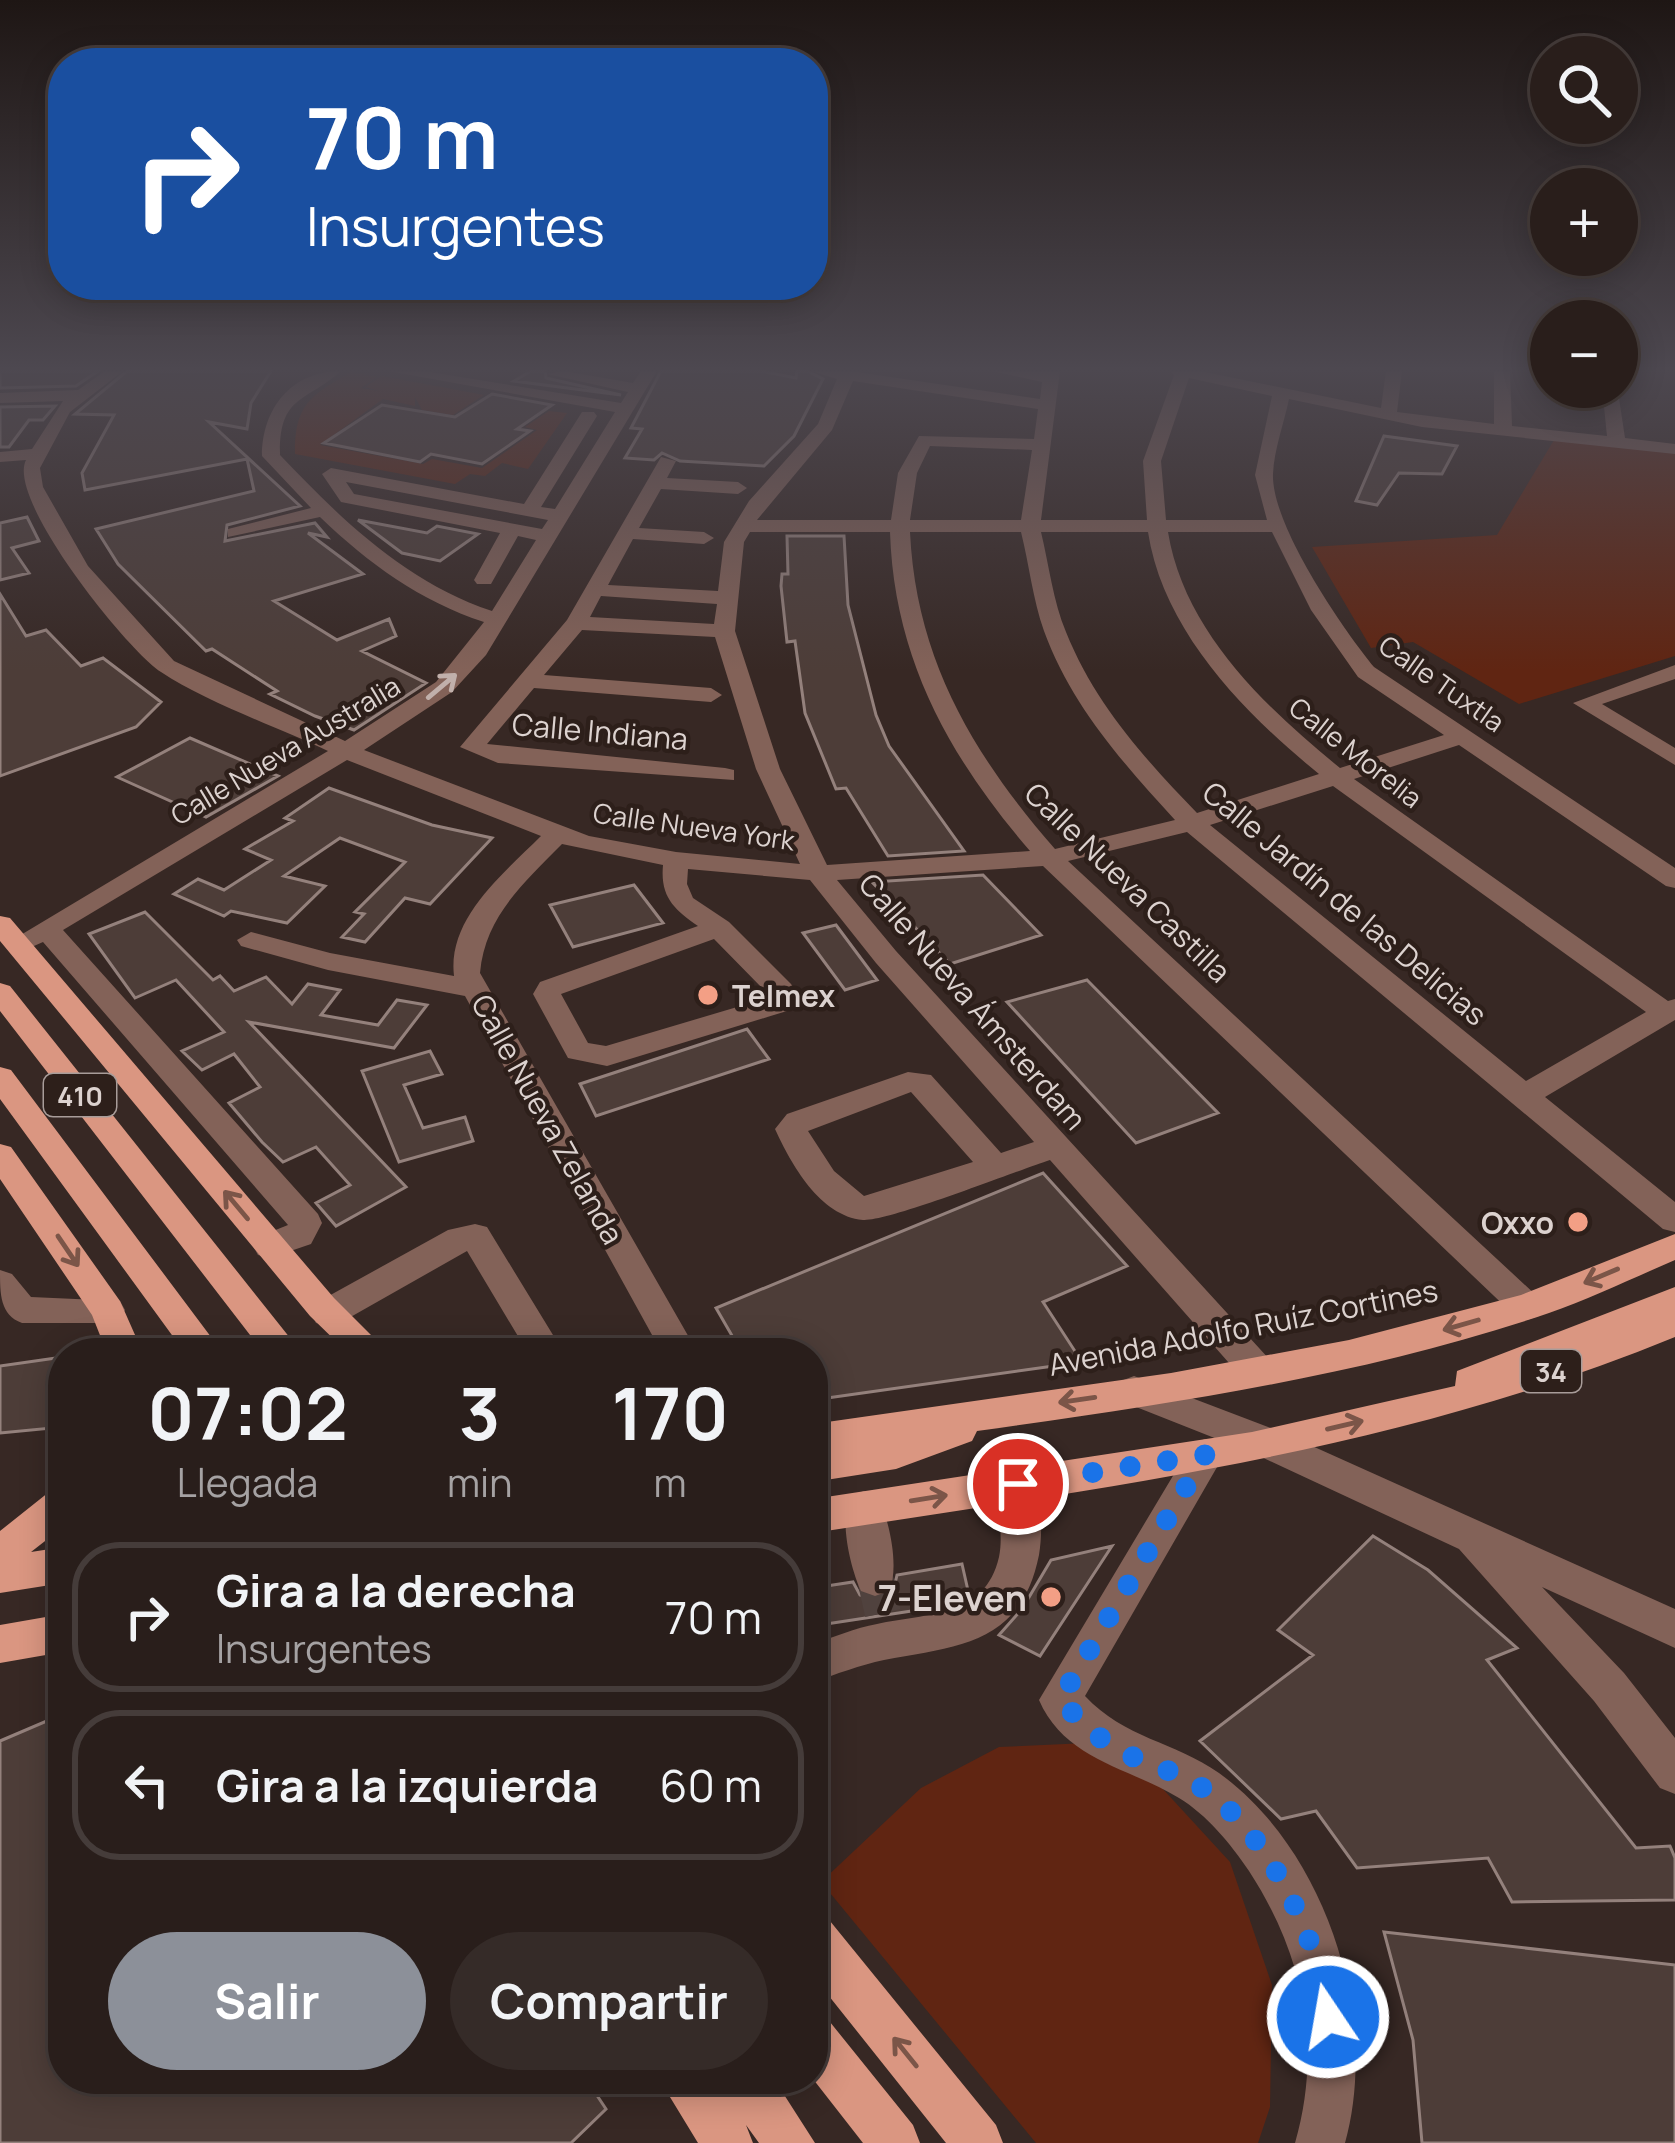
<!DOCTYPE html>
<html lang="es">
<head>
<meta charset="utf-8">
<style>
  :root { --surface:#291e1b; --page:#352b28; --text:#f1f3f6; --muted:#a5a2a3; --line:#453c3a; --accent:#8c9099 }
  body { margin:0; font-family:Manrope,sans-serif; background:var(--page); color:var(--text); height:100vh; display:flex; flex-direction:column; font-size:45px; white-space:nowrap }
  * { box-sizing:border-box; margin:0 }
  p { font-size:39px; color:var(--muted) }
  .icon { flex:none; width:66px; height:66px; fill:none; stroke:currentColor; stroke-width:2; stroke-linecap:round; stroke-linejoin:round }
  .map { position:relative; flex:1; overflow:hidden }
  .side { position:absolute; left:48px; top:1338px; width:780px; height:756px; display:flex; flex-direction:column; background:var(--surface); border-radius:48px; box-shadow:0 6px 30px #0003,0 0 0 3px var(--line) }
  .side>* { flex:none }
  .top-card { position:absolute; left:48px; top:48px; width:780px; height:252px; border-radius:48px; box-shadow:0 6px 30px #0003,0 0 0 3px var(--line); background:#1a4fa0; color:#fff; overflow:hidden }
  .fabs { position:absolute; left:1530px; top:36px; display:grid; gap:24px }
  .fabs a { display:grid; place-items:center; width:108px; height:108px; border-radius:50%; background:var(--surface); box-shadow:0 6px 30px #0003,0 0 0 3px var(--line); font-size:60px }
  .pin { position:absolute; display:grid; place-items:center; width:102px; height:102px; color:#fff; margin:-51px; border:6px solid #fff; border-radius:50%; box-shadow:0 3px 12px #0007 }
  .me { position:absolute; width:132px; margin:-66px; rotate:348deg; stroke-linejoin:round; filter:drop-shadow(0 0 9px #0008) }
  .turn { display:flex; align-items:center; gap:42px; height:252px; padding:0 60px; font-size:54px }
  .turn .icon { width:156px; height:156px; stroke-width:2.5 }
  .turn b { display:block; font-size:84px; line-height:102px }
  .eta { display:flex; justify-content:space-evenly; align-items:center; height:204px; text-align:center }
  .eta b { font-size:72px; font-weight:700; line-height:84px }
  .button { display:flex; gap:24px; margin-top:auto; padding:24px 60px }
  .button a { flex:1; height:138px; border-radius:72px; background:var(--accent); color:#fff; font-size:48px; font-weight:700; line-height:138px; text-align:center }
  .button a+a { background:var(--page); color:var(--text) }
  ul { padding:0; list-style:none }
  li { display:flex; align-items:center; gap:36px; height:150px; margin:0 24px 18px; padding:0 36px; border:6px solid var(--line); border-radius:48px }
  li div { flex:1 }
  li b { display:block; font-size:45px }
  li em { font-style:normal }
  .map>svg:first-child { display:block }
  .green { fill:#602512 }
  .building { fill:#4d3d38; stroke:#94817c; stroke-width:3 }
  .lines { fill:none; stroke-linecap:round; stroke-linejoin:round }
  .minor-tunnel { stroke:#50423e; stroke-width:36; stroke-dasharray:36 18; stroke-linecap:butt }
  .minor { fill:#836258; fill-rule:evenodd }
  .major { fill:#da9681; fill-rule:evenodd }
  .oneway { stroke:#c1b0ab }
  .oneway2 { stroke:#7b5548 }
  .route { stroke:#1a73e8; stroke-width:21; stroke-dasharray:0 37.8 }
  .poi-dot { fill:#f39f85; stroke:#2d1f1a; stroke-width:4.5 }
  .labels { text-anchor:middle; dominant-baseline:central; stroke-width:9; stroke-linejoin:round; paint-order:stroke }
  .far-street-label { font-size:27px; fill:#dcd2cf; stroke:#2d1f1a }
  .shield { fill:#2d1f1a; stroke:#a89c99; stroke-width:3 }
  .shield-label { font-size:27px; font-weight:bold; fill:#dcd2cf }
  .street-label { font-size:30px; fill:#dcd2cf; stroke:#2d1f1a }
  .poi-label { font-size:30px; font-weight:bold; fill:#dcd2cf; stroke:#2d1f1a; text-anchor:start }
  .near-poi-label { font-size:36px; font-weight:bold; fill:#dcd2cf; stroke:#2d1f1a; text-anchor:end }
</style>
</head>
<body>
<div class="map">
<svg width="1675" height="2143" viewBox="0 0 1675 2143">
  <rect width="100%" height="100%" fill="#372824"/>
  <path class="green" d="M351 372 377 377 361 388 379 391 365 387 382 376 484 395 453 415 422 410 415 397V406L383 399 320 445 423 464 432 459 482 468 537 430 525 427 549 411 567 413 528 469 502 463 485 476 470 474 455 484 295 454C295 404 310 396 351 372Z
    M1554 440 1675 452V656L1519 704 1413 642 1371 648 1312 547 1497 535Z
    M1087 1743 1162 1788 1230 1862 1272 1985 1270 2107 1258 2143H1036L821 1882 921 1788 999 1747Z"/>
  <path class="building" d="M0 371H98L76 386 0 388Z
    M127 371H271L251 403 247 429 209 422 300 506 227 525 225 541 315 523 327 537 308 533 363 574 274 601 337 640 389 619 396 636 362 651 426 683 354 730 315 716 270 694 277 691 212 649 206 651 118 564 96 529 254 491 247 459 85 490 82 473 114 415 75 414Z
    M531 371H545L546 378 621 395 514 381Z
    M661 371H761L796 378 797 371H807L823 379 794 436 764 466 680 461 662 453 654 460 625 458 642 429 631 428Z
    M492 394 552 405 517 429 530 431 482 464 431 454 420 462 324 443 382 405 455 417Z
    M55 406 43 420H29L9 447H0V407Z
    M1384 436 1457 446 1442 474 1399 473 1377 505 1356 501Z
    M27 517 39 541 12 548 29 573 0 580V523Z
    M358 520 427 533 437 526 478 534 440 561 402 553Z
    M787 536H844L848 605 876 715 889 746 964 851 888 856 846 788 836 789 805 713 795 641 787 642 781 586 782 574H788Z
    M0 594 26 636 46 630 81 666 103 658 161 702 136 727 0 776Z
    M190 738 278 776 206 817 117 777Z
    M329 788 432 825 492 838 430 904 405 898 365 942 342 937 364 914 355 912 405 862 340 838 284 876 325 886 287 923 231 911 224 916 174 894 198 879 224 890 271 860 245 849 293 821 285 818Z
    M983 875 1041 935 950 964 872 882Z
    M634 885 663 923 573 947 550 905Z
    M145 912 213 980 220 976 234 991 266 977 292 1004 308 984 340 990 321 1015 378 1025 397 1000 427 1005 394 1048 249 1022 406 1187 336 1226 316 1203 350 1185 316 1147 283 1162 262 1142 229 1103 260 1087 234 1054 202 1070 182 1051 224 1032 176 980 135 998 89 934Z
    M836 925 877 980 845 990 803 933Z
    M1087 980 1218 1113 1136 1143 1007 1002Z
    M747 1029 769 1059 596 1116 580 1084Z
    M430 1051 442 1074 404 1085 423 1128 465 1117 473 1141 399 1162 362 1071Z
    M1043 1173 1127 1266 1043 1302 1082 1362 813 1400V1353H742L716 1308Z
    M63 1357V1427L0 1433V1366Z
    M1373 1536 1428 1570 1517 1648 1487 1660 1636 1848 1670 1846 1675 1858V1900L1512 1902 1488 1858 1357 1868 1316 1811 1281 1819 1200 1741 1313 1655 1278 1630Z
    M1112 1546 1040 1656 999 1635 1022 1609 1051 1560Z
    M962 1564 969 1595 951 1605 813 1626V1588L853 1582 860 1595 877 1600 893 1592 897 1575Z
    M63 1714V2079H586L606 2109 571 2143H0V1741Z
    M1384 1932 1675 1965V2143H1422L1413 2040Z"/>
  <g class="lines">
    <path class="minor-tunnel" d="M875 1578 883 1614"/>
    <path class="minor" d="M105 371H123L70 412 40 468 43 487 88 566 174 661 345 741 436 682 484 622C420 601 369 564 320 517L228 537V529L311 508 262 456C262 409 291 371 341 371 305 403 279 395 280 455 341 519 405 582 492 611L536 540 518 536 491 584H477L474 580 500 533 341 502 322 474 331 468 524 504 582 412H594L597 416 541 507 555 509 615 412 388 371H424L621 403 628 392 547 374 564 371 633 383 641 371H657L486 655 452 692 364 750 589 836 676 852 800 864 756 769 715 637 582 630 544 675 711 688 722 695 711 702 534 688 487 744 725 768 734 770V780L498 763 460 747 567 620 661 457 676 461 667 478 738 482 747 488 738 494 661 489 639 528 704 532 714 538 704 544 633 539 608 585 718 591 724 542 749 501 818 424 837 379 811 371H850L1040 399 1042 382 992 371H1060L1041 520H1147L1143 461 1174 375 1170 371H1200L1381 408 1386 371H1402L1397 412 1494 424V371H1510L1512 426 1607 436 1602 387 1617 385 1625 438 1675 444V454L1422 427 1289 399C1284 423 1274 450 1273 474 1271 524 1342 628 1374 667L1675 868V888L1666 886 1459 745 1354 779 1668 1001 1675 999V1020L1545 1097 1675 1202V1232L1663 1229 1187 832 1068 861 1539 1298 1544 1307 1539 1316 1527 1320 1515 1316 1043 866 837 880 896 951 1270 1360 1275 1370 1270 1380 1257 1384 1244 1380 1050 1160C1016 1171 888 1222 863 1220 820 1216 791 1164 775 1129L787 1114 908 1072 931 1075 1001 1153 1034 1142 876 963 810 880 688 869 687 884 693 898 729 922 791 984 795 990 787 1011 607 1066 568 1058 533 994 540 982 698 926C674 909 660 897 663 865L562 844C524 883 485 916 480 973L698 1353H662L465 996 328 970 241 946 237 940 251 932 330 953 454 976C447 918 504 873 541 836L347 760 63 930 318 1214 322 1223 311 1244 270 1258 258 1255 253 1246 258 1237 288 1225 43 942 18 953 4 945 328 751C277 727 206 702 161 672 126 649 6 499 26 460L0 462V452L32 449 63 401 0 403V393L78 390ZM1189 378 1272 396 1255 475 1267 520H1166L1161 461ZM853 381 1038 409 1034 439 919 436 898 473 891 520H757L832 430ZM930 446 1032 450 1021 520H910L917 473ZM346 482 548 520 542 529 354 494ZM750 532H890C894 658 949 757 1030 851L827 865 780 769 735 631 744 542ZM910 532H1021C1029 564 1033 600 1044 631 1071 705 1122 762 1175 820L1055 849C973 755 916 659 910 532ZM1041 532H1148C1163 631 1245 714 1319 774L1197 813C1144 758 1095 704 1066 632 1053 601 1049 565 1041 532ZM1168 532H1272L1311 610 1358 677 1444 735 1340 768C1266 708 1184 631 1168 532ZM601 596 717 604 714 624 590 617ZM1333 786 1646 1012 1526 1081 1210 825ZM714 939 766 992 764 999 606 1046 588 1043 561 994ZM911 1092 973 1162 864 1196 834 1171 808 1131Z
      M1675 665V679L1602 704 1675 748V765L1573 703Z
      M475 1224 487 1227 564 1353H528L467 1251 340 1323 328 1326 316 1323 311 1313 316 1303 448 1230Z
      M0 1270 12 1274 31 1297 120 1301 125 1310 120 1319 108 1323H22C0 1315 0 1294 0 1270Z
      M1134 1376 1281 1432 1675 1609V1648L1542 1587 1624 1673 1675 1738V1794L1660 1788 1594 1701 1459 1549 1255 1454 1121 1401 1116 1391 1121 1381Z
      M1205 1439 1218 1444 1224 1455 1085 1696C1124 1738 1175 1742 1219 1773 1326 1850 1380 2018 1345 2143H1295C1323 2046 1303 1954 1249 1871 1230 1843 1207 1815 1179 1798 1128 1767 1065 1760 1039 1700L1192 1444Z
      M1018 1468 1031 1473C1042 1495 1043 1531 1039 1555 1021 1644 960 1646 884 1660 860 1665 837 1674 813 1682V1644C834 1637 855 1628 877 1624 927 1613 985 1618 999 1557 1005 1529 992 1498 1005 1473Z
      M864 1491 878 1496C889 1520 900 1567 889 1591L875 1596 861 1591C850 1567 839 1519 850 1496Z"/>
    <path class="major" d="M0 916 10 918 334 1298 389 1353H348L310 1316 0 941Z
      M0 983 10 986 302 1353H264L0 1011Z
      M0 1067 11 1070 223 1353H185L0 1099Z
      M0 1144 11 1147 120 1301 143 1353H107L92 1315 0 1179Z
      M1675 1234V1260C1633 1278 1592 1298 1549 1313 1364 1376 1169 1404 977 1431L972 1441 896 1469 813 1482V1424L1171 1373 1349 1340 1521 1295Z
      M1675 1287V1337C1396 1452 1109 1487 813 1533V1499L1252 1432 1455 1386 1457 1371Z
      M63 1488V1527L31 1552 63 1547V1583L0 1593V1531L49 1492Z
      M63 1614V1652L0 1663V1625Z
      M813 1915 830 1921 996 2125 1003 2143H946L813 1976Z
      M813 2015 830 2022 913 2125 920 2143H863L813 2079Z
      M659 2079H714L724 2094 718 2079H774L815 2143H759L746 2125 753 2143H698Z"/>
  </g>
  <defs><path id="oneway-shaft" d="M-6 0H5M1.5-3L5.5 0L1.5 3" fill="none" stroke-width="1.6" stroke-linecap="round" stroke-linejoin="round" transform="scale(3)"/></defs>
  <use class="oneway" href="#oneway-shaft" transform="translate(442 686) rotate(-40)"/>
  <g class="oneway2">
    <use href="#oneway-shaft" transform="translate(236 1205) rotate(-130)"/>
    <use href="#oneway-shaft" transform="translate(68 1251) rotate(56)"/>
    <use href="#oneway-shaft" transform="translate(1601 1276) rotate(157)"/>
    <use href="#oneway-shaft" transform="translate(1461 1325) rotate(164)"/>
    <use href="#oneway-shaft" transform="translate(1077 1400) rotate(172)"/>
    <use href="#oneway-shaft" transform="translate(1345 1425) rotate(-13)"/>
    <use href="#oneway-shaft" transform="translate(929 1498) rotate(-9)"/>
    <use href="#oneway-shaft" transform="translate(905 2052) rotate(-129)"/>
  </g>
  <linearGradient id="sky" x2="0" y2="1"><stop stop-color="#1e1614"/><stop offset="0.55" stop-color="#4d4850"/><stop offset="1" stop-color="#4d4850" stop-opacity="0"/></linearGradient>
  <rect width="1675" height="671" fill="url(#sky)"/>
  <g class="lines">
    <path class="route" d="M1018 1484 1205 1455 1060 1700C1081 1721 1098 1740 1125 1753 1150 1766 1177 1771 1201 1787 1267 1830 1320 1940 1328 2017"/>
  </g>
  <g class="poi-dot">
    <circle cx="708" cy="995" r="12"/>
    <circle cx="1578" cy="1222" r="12"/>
    <circle cx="1051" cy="1597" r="12"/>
  </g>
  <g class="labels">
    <g class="far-street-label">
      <text transform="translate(1442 683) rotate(35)">Calle Tuxtla</text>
      <text transform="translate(285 750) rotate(-31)">Calle Nueva Australia</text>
      <text transform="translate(1356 752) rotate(38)">Calle Morelia</text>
      <text transform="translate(694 826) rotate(8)">Calle Nueva York</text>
    </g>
    <g class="shield">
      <rect x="44" y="1074" width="72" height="42" rx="9"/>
      <rect x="1521" y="1350" width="60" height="42" rx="9"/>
    </g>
    <g class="shield-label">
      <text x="80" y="1095">410</text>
      <text x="1551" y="1371">34</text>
    </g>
    <g class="street-label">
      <text transform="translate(600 731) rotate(5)">Calle Indiana</text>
      <text transform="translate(1128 882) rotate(44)">Calle Nueva Castilla</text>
      <text transform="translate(1345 903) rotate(40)">Calle Jardín de las Delicias</text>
      <text transform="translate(973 1001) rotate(49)">Calle Nueva Ámsterdam</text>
      <text transform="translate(548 1119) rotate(61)">Calle Nueva Zelanda</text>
      <text transform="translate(1243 1327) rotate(-11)">Avenida Adolfo Ruíz Cortines</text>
    </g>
    <g class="poi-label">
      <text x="732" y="995">Telmex</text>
      <text x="1554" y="1222" text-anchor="end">Oxxo</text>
    </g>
    <g class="near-poi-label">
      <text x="1027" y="1597">7-Eleven</text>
    </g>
  </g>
</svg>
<div class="fabs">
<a><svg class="icon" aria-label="search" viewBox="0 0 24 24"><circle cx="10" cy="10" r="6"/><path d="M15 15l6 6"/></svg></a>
<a>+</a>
<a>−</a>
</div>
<div class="pin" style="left:1018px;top:1484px;background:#d93025"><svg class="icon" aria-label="arrive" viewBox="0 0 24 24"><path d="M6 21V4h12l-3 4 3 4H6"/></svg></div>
<svg class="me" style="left:1328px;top:2017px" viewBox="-20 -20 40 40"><circle r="17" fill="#1a73e8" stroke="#fff" stroke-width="3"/><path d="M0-11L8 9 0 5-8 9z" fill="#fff"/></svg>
<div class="top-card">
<div class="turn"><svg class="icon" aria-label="right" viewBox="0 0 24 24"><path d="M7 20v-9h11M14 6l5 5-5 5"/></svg><div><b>70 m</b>Insurgentes</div></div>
</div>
<section class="side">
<div class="eta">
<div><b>07:02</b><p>Llegada</p></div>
<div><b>3</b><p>min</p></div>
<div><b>170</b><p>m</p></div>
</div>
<ul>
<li><svg class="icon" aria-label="right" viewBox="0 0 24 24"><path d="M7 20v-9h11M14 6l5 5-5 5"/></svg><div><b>Gira a la derecha</b><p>Insurgentes</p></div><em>70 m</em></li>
<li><svg class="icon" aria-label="left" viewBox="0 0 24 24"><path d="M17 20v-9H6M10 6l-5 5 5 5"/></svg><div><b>Gira a la izquierda</b></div><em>60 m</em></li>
</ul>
<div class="button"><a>Salir</a><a>Compartir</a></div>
</section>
</div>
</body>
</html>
